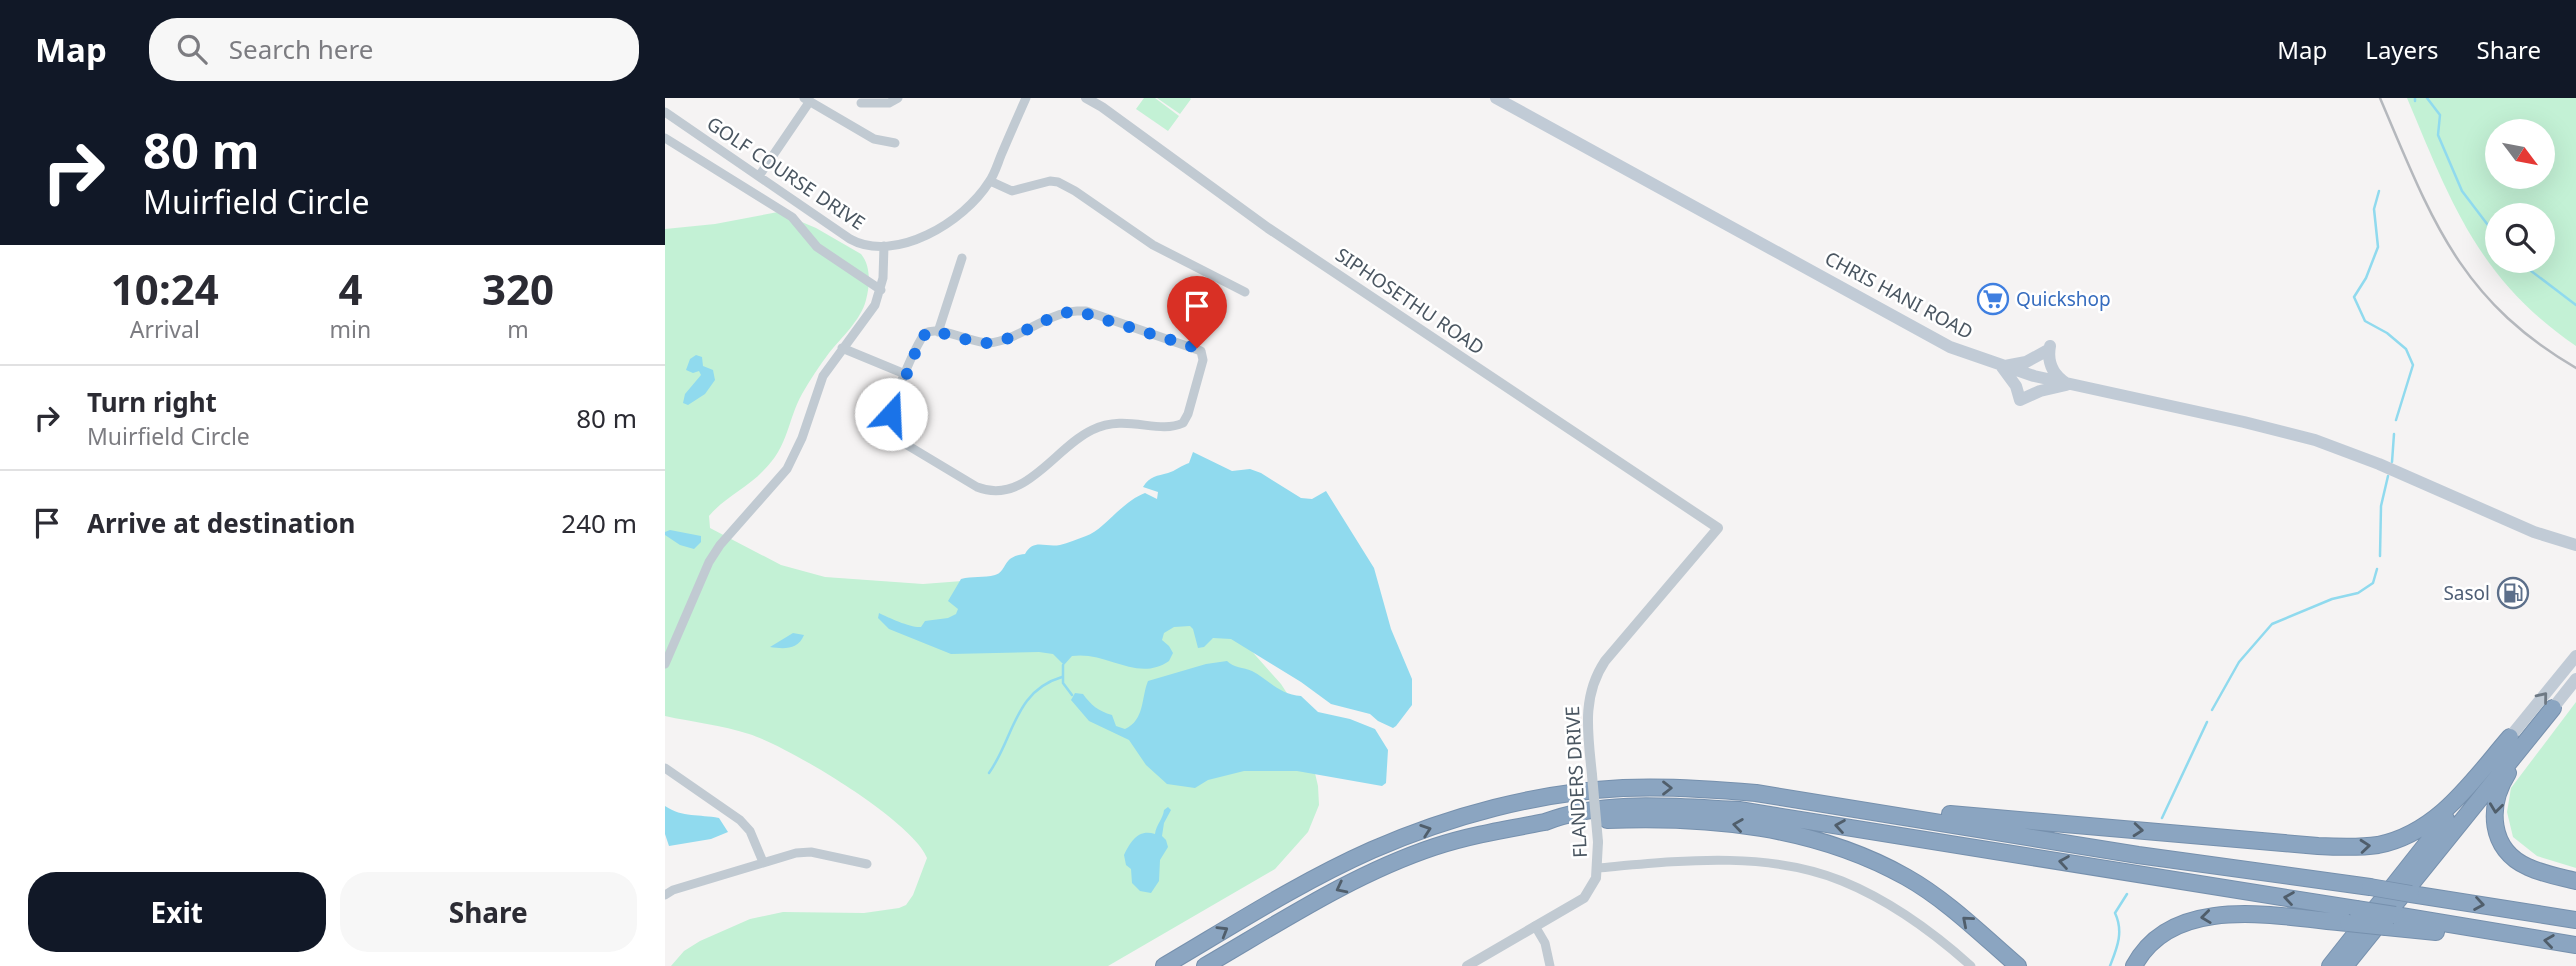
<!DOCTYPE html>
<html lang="en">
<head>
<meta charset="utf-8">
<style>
  :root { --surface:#fff; --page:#f7f7f7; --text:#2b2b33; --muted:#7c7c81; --line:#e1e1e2; --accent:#111827 }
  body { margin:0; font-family:"Noto Sans",sans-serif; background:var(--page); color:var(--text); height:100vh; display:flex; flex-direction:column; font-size:26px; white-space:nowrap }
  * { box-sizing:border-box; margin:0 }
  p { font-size:23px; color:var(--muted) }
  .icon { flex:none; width:38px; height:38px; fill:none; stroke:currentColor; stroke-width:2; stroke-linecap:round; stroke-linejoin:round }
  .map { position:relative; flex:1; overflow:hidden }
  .drawer { display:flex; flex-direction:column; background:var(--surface); width:665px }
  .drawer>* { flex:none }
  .banner { background:#111827; color:#fff; overflow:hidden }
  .needle { width:46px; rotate:122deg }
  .buttons { position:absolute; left:1820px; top:21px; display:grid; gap:14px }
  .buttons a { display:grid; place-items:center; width:70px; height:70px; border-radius:50%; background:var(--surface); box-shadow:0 7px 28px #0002; font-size:35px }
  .pin { position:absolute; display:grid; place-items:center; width:60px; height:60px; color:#fff; margin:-72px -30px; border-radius:50% 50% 50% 0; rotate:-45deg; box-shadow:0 0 7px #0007 }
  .pin .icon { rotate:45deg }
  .me { position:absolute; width:77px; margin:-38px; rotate:20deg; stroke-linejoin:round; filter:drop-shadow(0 0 5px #0008) }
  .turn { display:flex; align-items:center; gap:24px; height:147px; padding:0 28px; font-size:32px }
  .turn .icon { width:91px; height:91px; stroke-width:2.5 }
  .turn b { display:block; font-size:49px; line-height:60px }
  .eta { display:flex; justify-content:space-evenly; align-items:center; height:119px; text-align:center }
  .eta b { font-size:42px; font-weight:700; line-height:49px }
  .button { display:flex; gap:14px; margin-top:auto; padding:14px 28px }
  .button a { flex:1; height:80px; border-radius:28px; background:var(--accent); color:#fff; font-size:28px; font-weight:700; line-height:80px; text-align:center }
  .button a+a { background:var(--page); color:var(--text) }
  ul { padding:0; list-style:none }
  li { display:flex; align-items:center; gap:21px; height:105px; padding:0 28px; border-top:2px solid var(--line) }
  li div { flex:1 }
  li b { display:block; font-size:26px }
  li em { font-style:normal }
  header { display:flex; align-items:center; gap:42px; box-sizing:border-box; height:98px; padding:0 35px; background:var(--accent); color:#fff }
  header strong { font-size:33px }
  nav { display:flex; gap:38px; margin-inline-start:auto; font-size:24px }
  .search { width:490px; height:63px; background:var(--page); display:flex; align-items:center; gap:18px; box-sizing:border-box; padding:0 24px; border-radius:28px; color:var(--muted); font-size:26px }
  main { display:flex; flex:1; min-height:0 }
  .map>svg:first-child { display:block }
  .green { fill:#c3f1d5; fill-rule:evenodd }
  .water { fill:#90daee }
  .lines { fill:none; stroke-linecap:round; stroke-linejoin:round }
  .stream { stroke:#90daee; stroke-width:2.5 }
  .motorway-casing { stroke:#7690ad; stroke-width:18 }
  .minor { stroke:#c1cad2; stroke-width:9 }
  .tertiary { stroke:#c1cad2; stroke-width:10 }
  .secondary { stroke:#c1cbd6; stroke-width:12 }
  .motorway { stroke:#8ba5c1; stroke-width:16 }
  .rail { stroke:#b5b8bd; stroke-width:2.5 }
  .motorway-bridge-casing { stroke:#7690ad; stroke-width:18; stroke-linecap:butt }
  .tertiary-bridge { stroke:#c1cad2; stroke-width:10 }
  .motorway-bridge { stroke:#8ba5c1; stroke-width:16 }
  .oneway { stroke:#6e7984 }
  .oneway2 { stroke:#505e6b }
  .route { stroke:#1a73e8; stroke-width:12; stroke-dasharray:0 21.6 }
  .labels { text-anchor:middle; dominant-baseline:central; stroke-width:5; stroke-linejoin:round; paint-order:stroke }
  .street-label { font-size:19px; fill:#4a5661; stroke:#fff }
  .shop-label { font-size:19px; fill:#366cbe; stroke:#fff; text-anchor:start }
  .service-label { font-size:19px; fill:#4e5e75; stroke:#fff; text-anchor:end }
</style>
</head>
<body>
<header>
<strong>Map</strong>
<div class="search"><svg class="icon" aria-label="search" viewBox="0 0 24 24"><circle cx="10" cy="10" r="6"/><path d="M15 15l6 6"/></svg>Search here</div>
<nav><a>Map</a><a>Layers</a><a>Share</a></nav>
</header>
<main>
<section class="drawer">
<div class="banner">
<div class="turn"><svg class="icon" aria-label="right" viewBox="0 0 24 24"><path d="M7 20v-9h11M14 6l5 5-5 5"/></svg><div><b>80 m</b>Muirfield Circle</div></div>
</div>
<div class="eta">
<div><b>10:24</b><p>Arrival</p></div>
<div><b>4</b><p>min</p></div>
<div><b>320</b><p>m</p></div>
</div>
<ul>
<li><svg class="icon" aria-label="right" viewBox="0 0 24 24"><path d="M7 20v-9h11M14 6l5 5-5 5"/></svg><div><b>Turn right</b><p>Muirfield Circle</p></div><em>80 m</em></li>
<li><svg class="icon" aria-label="arrive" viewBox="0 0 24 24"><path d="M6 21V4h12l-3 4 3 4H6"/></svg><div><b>Arrive at destination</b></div><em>240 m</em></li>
</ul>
<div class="button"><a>Exit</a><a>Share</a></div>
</section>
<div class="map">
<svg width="1911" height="868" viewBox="0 0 1911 868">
  <rect width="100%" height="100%" fill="#f5f3f3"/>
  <path class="green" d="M479 0H490L514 18 503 33 471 11Z
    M492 0H525L526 1 515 16Z
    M1742 0H1911V248C1813 181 1786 104 1742 0ZM1878 33V79H1832V33ZM1878 117V163H1832V117Z
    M113 114 151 130 196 156C206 168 205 187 201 202 196 222 176 240 164 255 154 268 145 282 137 296 122 323 124 348 98 373 82 390 60 399 44 418L45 430 116 467 160 479 258 486 376 477 560 523 616 586 629 606 643 645 653 688 654 707 643 734 610 771 443 868H6L19 853 35 843 85 821 118 814 199 815 234 810 241 807 248 797 262 760C248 723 123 648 84 636 57 627 27 624 0 618V131L50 126Z
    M1911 604V770L1872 758 1848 739 1842 714 1846 690Z"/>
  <path class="water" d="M31 257 37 259 38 268 48 272 50 282 40 296 23 307 18 305 20 296 36 277 34 273 28 275 21 272 25 261Z
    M528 354 567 373 585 371 596 375 636 400 647 401 661 393 709 470 726 531 747 581V607L731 628 728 630 713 623 705 616 666 606 636 584 566 541 548 540 539 549 533 550 528 531 525 528 509 529 499 535 497 542 504 548 508 555 504 563C472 585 443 553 407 558L399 567 388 556 374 554 286 556 224 531 213 520 214 515C224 520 246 530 256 529L260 523 283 520 291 516 293 511 283 503 296 481C307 478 319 480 330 477 343 473 336 458 360 456 369 440 380 450 395 447 403 445 412 441 421 438 438 433 456 404 480 395L492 401 493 394 478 389C485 378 492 378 503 375 510 373 517 367 524 365Z
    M5 432 36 438V444L29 451 15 447 0 437V434Z
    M128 535 139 537C133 552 119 551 105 549Z
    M562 563C569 570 578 569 587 573 604 582 615 597 636 598L653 614 685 621 710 631 723 652 721 685 717 688 632 673H579L543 682 530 690 502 686 481 667 464 642 424 623 406 602 410 595 418 596C426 607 433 613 447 617L451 628 460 631C480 622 476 600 483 583L541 566Z
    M0 708C18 720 34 716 54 720L63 734 46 741 4 748 0 736Z
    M503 709 506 712 499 725 497 738 501 742 503 749 495 762 494 783 486 795 475 793 467 785 466 771 461 767 459 757C466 743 473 731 490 736 491 727 498 721 499 712Z"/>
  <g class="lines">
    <path class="stream" d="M1762 0 1775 17 1773 37 1797 93 1832 139
      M1750 3V0
      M1714 93 1709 111 1713 149 1701 180 1689 199 1700 223 1722 235 1741 251 1748 267 1731 322
      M1853 163 1911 207
      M1727 364 1729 336
      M1715 458 1716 408 1723 378
      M398 567V585L407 597
      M1547 612 1574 564 1607 526 1667 501 1693 495 1708 485 1712 471
      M324 675C349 640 349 593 397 579
      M1497 720 1542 624
      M1445 868C1452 850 1459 834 1450 815L1462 796"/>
    <g class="motorway-casing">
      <path id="motorway" d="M1843 675C1822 708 1824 752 1863 769 1878 776 1895 779 1911 783
        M1285 716 1653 748C1672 749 1693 750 1713 747 1773 735 1807 683 1845 639
        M942 722C1044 718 1150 728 1241 779 1282 802 1317 837 1353 868
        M1746 796 1911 822
        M1730 817 1911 847
        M1721 829 1771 834
        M499 868C567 828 635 784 707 752 785 718 873 694 958 690 1003 688 1047 691 1091 695L1473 757 1705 789
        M540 868C614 825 688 776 769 749 805 737 843 731 880 724 940 701 1011 709 1074 712L1691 811
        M1469 868C1508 794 1614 819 1683 825
        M1665 868 1781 721
        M1680 868 1888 610"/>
    </g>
    <path class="minor" d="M139 0 209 41 230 45
      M196 5H224L233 0
      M0 14 185 141C230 166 299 124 324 84 330 76 333 64 337 55 345 36 353 18 361 0
      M0 40 127 119 152 149 216 192
      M94 78 145 3
      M325 83 347 93 385 83 393 84 410 93 488 147 580 194
      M412 213H421L536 253 538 262 523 316 518 325C492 337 462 315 427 332 389 350 360 408 312 389L237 344C230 338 225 330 226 320 226 303 250 249 260 235 275 227 306 245 324 245 352 243 381 215 412 213Z
      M273 234 297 160
      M177 250 240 276
      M0 566 44 464 55 447 122 371 137 340 158 278 210 207 218 180 219 148
      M0 670 75 722 85 733 98 764
      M933 770C1012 763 1101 752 1177 783 1226 803 1267 833 1306 868
      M0 797 8 792 131 755 146 754 202 766
      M870 828 880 845 885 868"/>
    <path class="tertiary" d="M421 0 437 9 603 130 1053 430 940 563C916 599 923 636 927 677
      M802 868 919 800 931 780 933 744"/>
    <path class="secondary" d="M831 0 1285 249 1369 278 1579 324 1650 342 1714 366 1869 434 1911 447
      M1385 248C1382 264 1387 276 1401 285
      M1340 268 1361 264 1383 252
      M1337 269 1351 288 1355 302 1375 293 1401 287
      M1888 610 1911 581
      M1845 639 1911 558"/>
    <use href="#motorway" class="motorway"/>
    <path class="rail" d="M1715 0C1766 119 1793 201 1911 270"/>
    <g class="motorway-bridge-casing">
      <path id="motorway-bridge" d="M1705 789 1746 796
        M1691 811 1730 817
        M1683 825 1721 829"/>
    </g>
    <path class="tertiary-bridge" d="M927 677 933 744"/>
    <use href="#motorway-bridge" class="motorway-bridge"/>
  </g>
  <defs><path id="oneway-chevron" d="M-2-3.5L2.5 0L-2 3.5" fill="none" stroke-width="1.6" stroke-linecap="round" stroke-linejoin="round" transform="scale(1.75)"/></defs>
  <use class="oneway" href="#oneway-chevron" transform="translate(1878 599) rotate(-51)"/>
  <g class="oneway2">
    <use href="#oneway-chevron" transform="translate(1002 690)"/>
    <use href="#oneway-chevron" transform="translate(1831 710) rotate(97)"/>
    <use href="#oneway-chevron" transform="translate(1073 727) rotate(-172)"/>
    <use href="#oneway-chevron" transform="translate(1175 728) rotate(-171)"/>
    <use href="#oneway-chevron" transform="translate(761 732) rotate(-19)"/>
    <use href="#oneway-chevron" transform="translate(1473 732) rotate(5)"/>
    <use href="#oneway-chevron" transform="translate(1700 748) rotate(-5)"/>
    <use href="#oneway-chevron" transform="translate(1399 764) rotate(-171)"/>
    <use href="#oneway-chevron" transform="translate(676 790) rotate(153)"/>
    <use href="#oneway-chevron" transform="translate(1624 800) rotate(-171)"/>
    <use href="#oneway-chevron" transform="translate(1814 806) rotate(9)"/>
    <use href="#oneway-chevron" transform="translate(1541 819) rotate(173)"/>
    <use href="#oneway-chevron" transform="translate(1302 823) rotate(-139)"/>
    <use href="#oneway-chevron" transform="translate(558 833) rotate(-31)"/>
    <use href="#oneway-chevron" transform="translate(1884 843) rotate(-172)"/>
  </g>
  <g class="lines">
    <path class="route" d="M226 316 256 240 264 233C284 235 305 245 324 245 352 243 382 215 412 213L532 250"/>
  </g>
  <defs>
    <g id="supermarket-ring" transform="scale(1.575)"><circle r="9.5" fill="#fff" stroke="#3f7fe0" stroke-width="1.5"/><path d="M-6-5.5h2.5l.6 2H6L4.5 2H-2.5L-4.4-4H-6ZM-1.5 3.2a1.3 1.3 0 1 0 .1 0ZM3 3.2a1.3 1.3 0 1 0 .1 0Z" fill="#3f7fe0"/></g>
    <g id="fuel-ring" transform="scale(1.575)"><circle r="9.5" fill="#fff" stroke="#5c6f8a" stroke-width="1.5"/><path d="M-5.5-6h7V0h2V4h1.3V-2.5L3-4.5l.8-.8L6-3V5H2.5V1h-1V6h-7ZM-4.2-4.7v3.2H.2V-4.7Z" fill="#5c6f8a"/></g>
  </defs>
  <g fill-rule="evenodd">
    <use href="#supermarket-ring" x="1328" y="201"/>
    <use href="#fuel-ring" x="1848" y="495"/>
  </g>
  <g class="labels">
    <g class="street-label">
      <text transform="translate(121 75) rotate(34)">GOLF COURSE DRIVE</text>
      <text transform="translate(1234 197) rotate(28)">CHRIS HANI ROAD</text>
      <text transform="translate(745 203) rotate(34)">SIPHOSETHU ROAD</text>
      <text transform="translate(911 684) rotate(-93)">FLANDERS DRIVE</text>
    </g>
    <g class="shop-label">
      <text x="1351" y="201">Quickshop</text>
    </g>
    <g class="service-label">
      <text x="1825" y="495">Sasol</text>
    </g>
  </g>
</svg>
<div class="buttons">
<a><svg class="needle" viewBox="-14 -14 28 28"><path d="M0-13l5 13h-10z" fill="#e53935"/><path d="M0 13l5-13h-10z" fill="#7c7c81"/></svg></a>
<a><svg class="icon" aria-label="search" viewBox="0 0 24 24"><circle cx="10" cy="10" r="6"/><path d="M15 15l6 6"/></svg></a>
</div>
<div class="pin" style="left:532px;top:250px;background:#d93025"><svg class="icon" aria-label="arrive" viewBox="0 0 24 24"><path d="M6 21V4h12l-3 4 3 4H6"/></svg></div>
<svg class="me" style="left:226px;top:316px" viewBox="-20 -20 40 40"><circle r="19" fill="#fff"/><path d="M0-13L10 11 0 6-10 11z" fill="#1a73e8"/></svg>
</div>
</main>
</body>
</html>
